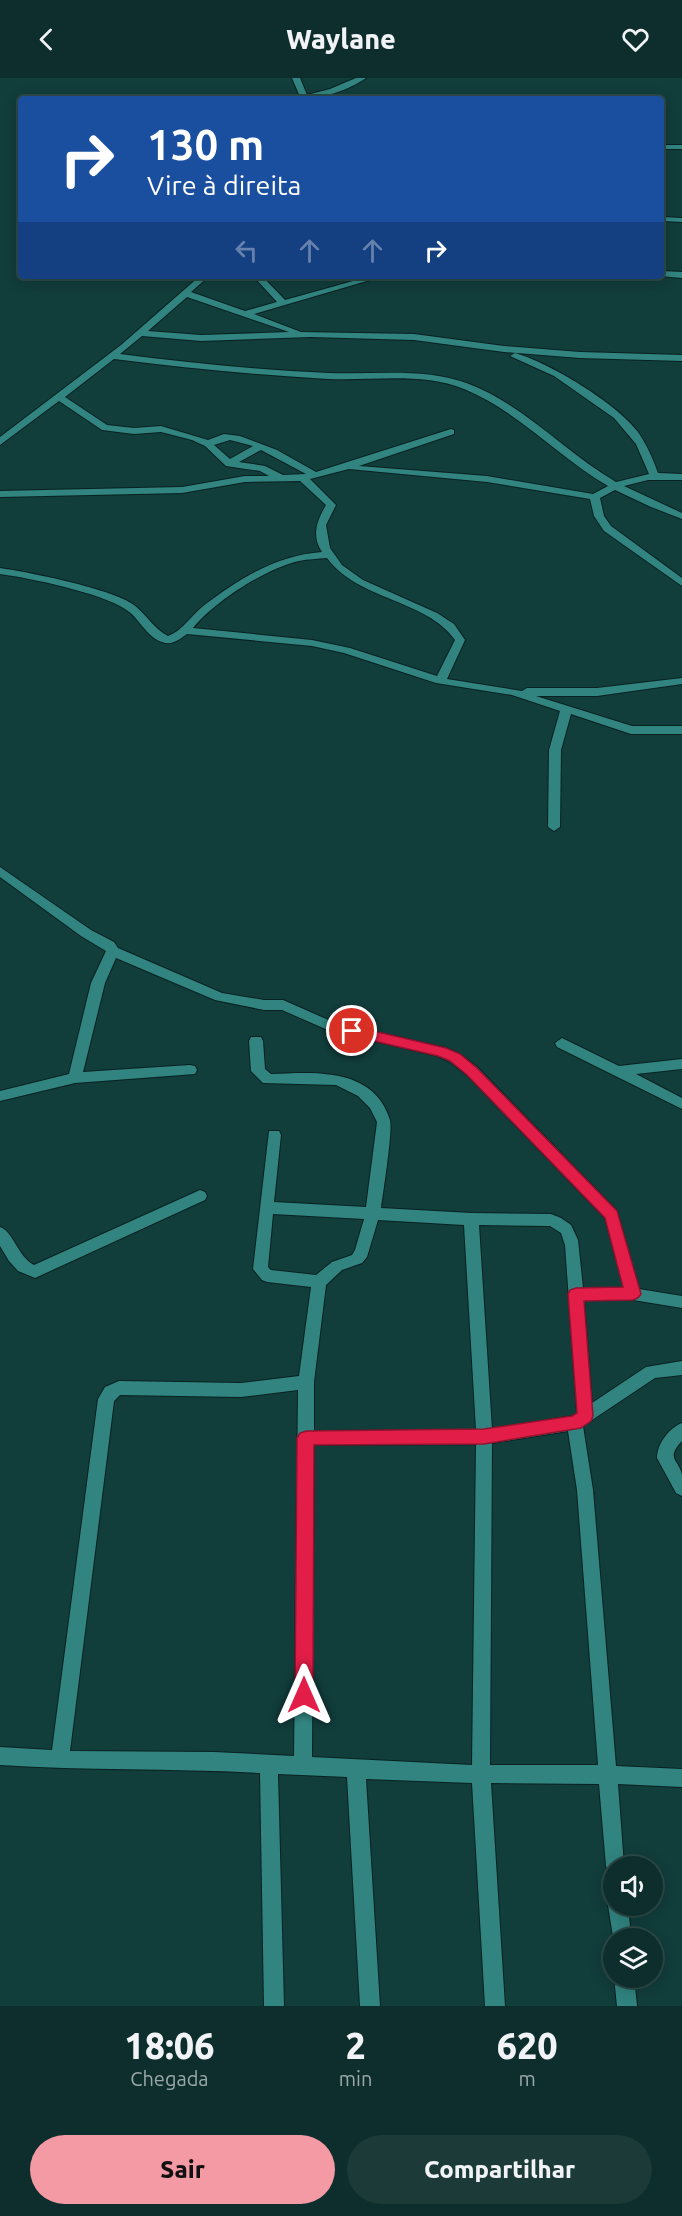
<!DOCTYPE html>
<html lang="pt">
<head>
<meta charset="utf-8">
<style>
  :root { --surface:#0d2e2c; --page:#1b3a38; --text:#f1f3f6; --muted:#9aa8a9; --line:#2d4a48; --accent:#f49aa5 }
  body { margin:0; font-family:Ubuntu,sans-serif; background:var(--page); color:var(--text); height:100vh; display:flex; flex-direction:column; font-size:22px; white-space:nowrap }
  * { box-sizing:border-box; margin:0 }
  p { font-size:20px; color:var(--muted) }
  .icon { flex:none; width:33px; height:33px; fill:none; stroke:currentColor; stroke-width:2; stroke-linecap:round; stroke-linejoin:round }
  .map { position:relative; height:1928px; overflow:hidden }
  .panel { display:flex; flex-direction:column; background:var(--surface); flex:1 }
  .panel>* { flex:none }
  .banner { position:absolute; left:18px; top:18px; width:646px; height:183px; border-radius:6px; box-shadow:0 3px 15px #0003,0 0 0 2px var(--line); background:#1a4fa0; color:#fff; overflow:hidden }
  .fabs { position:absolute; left:603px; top:1778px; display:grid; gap:12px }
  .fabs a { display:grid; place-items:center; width:60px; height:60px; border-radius:50%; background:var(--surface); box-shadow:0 3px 15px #0003,0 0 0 2px var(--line); font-size:30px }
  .pin { position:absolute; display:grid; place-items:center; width:51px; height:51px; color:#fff; margin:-26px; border:3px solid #fff; border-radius:50%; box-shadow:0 2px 6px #0007 }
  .me { position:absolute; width:66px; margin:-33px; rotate:0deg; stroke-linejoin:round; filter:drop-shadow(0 0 4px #0008) }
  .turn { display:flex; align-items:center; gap:21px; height:126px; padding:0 30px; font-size:27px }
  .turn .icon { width:78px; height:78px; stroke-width:2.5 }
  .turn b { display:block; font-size:42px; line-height:51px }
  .lanes { display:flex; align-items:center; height:57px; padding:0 30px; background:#0003; justify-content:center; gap:30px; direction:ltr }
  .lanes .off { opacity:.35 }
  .eta { display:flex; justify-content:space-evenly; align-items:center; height:102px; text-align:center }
  .eta b { font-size:36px; font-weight:800; line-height:42px }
  .button { display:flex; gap:12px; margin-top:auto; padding:12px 30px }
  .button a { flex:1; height:69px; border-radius:36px; background:var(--accent); color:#111; font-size:24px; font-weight:800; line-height:69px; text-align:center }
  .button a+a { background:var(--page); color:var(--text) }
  header { display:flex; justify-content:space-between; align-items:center; height:78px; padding:0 30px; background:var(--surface); font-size:27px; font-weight:800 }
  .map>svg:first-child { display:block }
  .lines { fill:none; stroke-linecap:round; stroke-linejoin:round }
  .minor-casing { stroke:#082221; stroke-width:2 }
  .minor { fill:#318480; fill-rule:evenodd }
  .route { fill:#e11d48; stroke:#92132f; stroke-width:1.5 }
</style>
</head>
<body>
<header><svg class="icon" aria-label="back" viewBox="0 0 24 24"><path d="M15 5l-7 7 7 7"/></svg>Waylane<svg class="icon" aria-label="heart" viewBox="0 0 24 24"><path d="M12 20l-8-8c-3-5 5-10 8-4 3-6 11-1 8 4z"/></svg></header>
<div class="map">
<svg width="682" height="1928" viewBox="0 0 682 1928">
  <rect width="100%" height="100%" fill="#113d3b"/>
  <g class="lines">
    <g class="minor-casing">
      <path id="minor" d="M292 0H300L307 17 330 11 356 0H366C349 12 322 21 301 21Z
        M662 67H682V71H662Z
        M662 139 682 140V144L662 143Z
        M662 193 682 194V200L660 198Z
        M200 198H209L191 214 245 233 277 224 253 198H262L285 222 371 198H384L254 236 301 254 414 256 504 268 580 274 682 277V283L580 280 504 274 414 262 311 259 201 263 142 258 120 276C190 285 259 292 329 295 376 297 424 289 469 306 524 327 566 375 616 404L649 396 636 366 614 340 554 298 510 278 515 275C550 285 616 325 638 354 647 367 653 381 658 395L682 396V402H648L624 408 682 435V441L651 429 615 412 600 420 604 438 611 448 682 500V508L604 453 594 438 590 421 487 404 349 391 310 401 336 427 326 447 330 470 342 487 363 502 437 535 454 546 465 562 447 601 522 613 527 610H597L682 600V606L597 618H536L632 648H682V656H631L571 636 561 672 560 749 554 753 548 749 549 672 560 633 512 617 436 605 344 575 312 568 187 556C180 561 172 568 162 564 146 559 139 539 125 531 101 515 30 500 0 496V490C28 494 113 511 134 527 146 536 154 551 168 558 182 553 191 538 202 529 238 501 277 477 322 474 311 458 317 442 326 427L300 403 245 404 182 415 0 419V413L182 409 245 398H269L260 393 226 388 205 368 192 362 161 354 134 356 102 352 59 323 0 367V359L121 267ZM187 219 289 254 201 257 148 253ZM114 281C185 290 257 297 328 301 373 303 422 294 464 311 518 333 558 379 608 408L593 416 487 398 359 388 454 356V352L451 351 316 394 277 372 240 358 224 356 208 362 161 348 134 350 107 347 65 319ZM230 362 253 368 230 381 214 367ZM261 372 306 396 283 397 265 388 239 384ZM327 480C359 523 426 521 455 562L437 598 350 570 312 562 193 550C215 523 265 491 299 483 308 481 318 481 327 480Z
        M0 789 91 852 114 864 118 870 222 915 264 922H283L333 944 446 970 460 976 477 989 617 1133 639 1211 682 1218V1230L633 1222H584L592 1325 646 1289 682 1283V1297L655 1300 583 1348 593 1412 616 1688 682 1691V1709L618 1706 624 1788H614V1797L608 1795 606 1788 599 1706 491 1705 505 1928H485L472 1705 366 1701 380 1928H360L347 1699 278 1696 284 1928H264L260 1695C173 1690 87 1693 0 1687V1669L52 1672 98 1321 105 1309 119 1303 241 1305 299 1298 311 1209 267 1204 262 1202 253 1191 269 1053H279L281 1057 274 1124 366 1129 377 1044 370 1030 358 1018 336 1007 263 1005 251 993 249 963 251 959H261L263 963 265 991 271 996C315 994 374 989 390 1042 393 1052 383 1115 381 1130L471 1135 551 1136 561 1140 571 1147 578 1162 583 1210H624L605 1140 467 997 450 984 438 978 330 953 282 932H264L215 922 116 880 105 905 83 994 190 987 195 988 197 992 195 996 75 1005 0 1023V1013L69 996 91 905 106 873 81 858 0 799ZM273 1136 364 1141 355 1172 352 1177 332 1184 316 1197 271 1192 268 1189ZM378 1142 464 1147 476 1352 314 1353V1304L326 1207 342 1192 362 1185 367 1179ZM479 1147 550 1148 561 1155 565 1167 577 1335 572 1338 492 1351ZM298 1312 294 1678 214 1674 70 1673 114 1323 120 1317 241 1319ZM568 1353 577 1412 598 1687H490L492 1365ZM476 1366 472 1687 312 1679 314 1367Z
        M562 960 619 988 682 981V991L636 996 682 1020V1031L557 969 555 965Z
        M200 1112 205 1114 207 1118 205 1122 35 1200 18 1193 9 1183 0 1168V1149C13 1153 18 1179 34 1187Z
        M682 1345V1363C665 1381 679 1381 682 1397 682 1404 682 1411 682 1418L676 1415 657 1380C657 1366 669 1350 682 1345Z
        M614 1819V1827H628L631 1860H614V1865L608 1827Z
        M614 1899H634L637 1928H617Z"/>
    </g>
    <use href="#minor" class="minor"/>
  </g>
  <path class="route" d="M352 948 446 970 460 976 477 990 617 1133 641 1216 638 1220 633 1222 584 1223 593 1338 591 1343 581 1350 484 1366 314 1367 313 1617 310 1623 304 1625 297 1623 295 1617 297 1360 300 1355 306 1353 484 1351 572 1338 577 1335 568 1216 570 1212 576 1210 623 1209 605 1140 467 997 450 983 438 978 348 957 346 953Z"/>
</svg>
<div class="fabs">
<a><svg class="icon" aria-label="sound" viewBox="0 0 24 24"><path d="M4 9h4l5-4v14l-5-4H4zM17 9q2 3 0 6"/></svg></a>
<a><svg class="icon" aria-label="layers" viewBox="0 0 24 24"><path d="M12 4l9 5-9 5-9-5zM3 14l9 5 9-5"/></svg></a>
</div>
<div class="pin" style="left:352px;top:953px;background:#d93025"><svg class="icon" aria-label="arrive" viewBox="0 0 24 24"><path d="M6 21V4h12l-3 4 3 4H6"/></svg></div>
<svg class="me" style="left:304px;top:1617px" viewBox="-20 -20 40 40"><path d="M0-17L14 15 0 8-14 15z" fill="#e11d48" stroke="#fff" stroke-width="4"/></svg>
<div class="banner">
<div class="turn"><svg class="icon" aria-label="right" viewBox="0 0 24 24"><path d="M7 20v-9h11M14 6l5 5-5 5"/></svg><div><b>130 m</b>Vire à direita</div></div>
<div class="lanes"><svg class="icon off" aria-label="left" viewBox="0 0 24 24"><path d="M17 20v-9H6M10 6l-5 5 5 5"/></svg><svg class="icon off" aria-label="ahead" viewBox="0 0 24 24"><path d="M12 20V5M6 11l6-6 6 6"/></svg><svg class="icon off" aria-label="ahead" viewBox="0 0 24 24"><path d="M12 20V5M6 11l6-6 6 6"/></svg><svg class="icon" aria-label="right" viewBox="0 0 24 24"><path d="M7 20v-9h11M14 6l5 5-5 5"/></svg></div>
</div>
</div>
<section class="panel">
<div class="eta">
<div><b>18:06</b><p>Chegada</p></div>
<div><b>2</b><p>min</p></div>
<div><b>620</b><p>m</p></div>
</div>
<div class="button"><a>Sair</a><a>Compartilhar</a></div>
</section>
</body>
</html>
